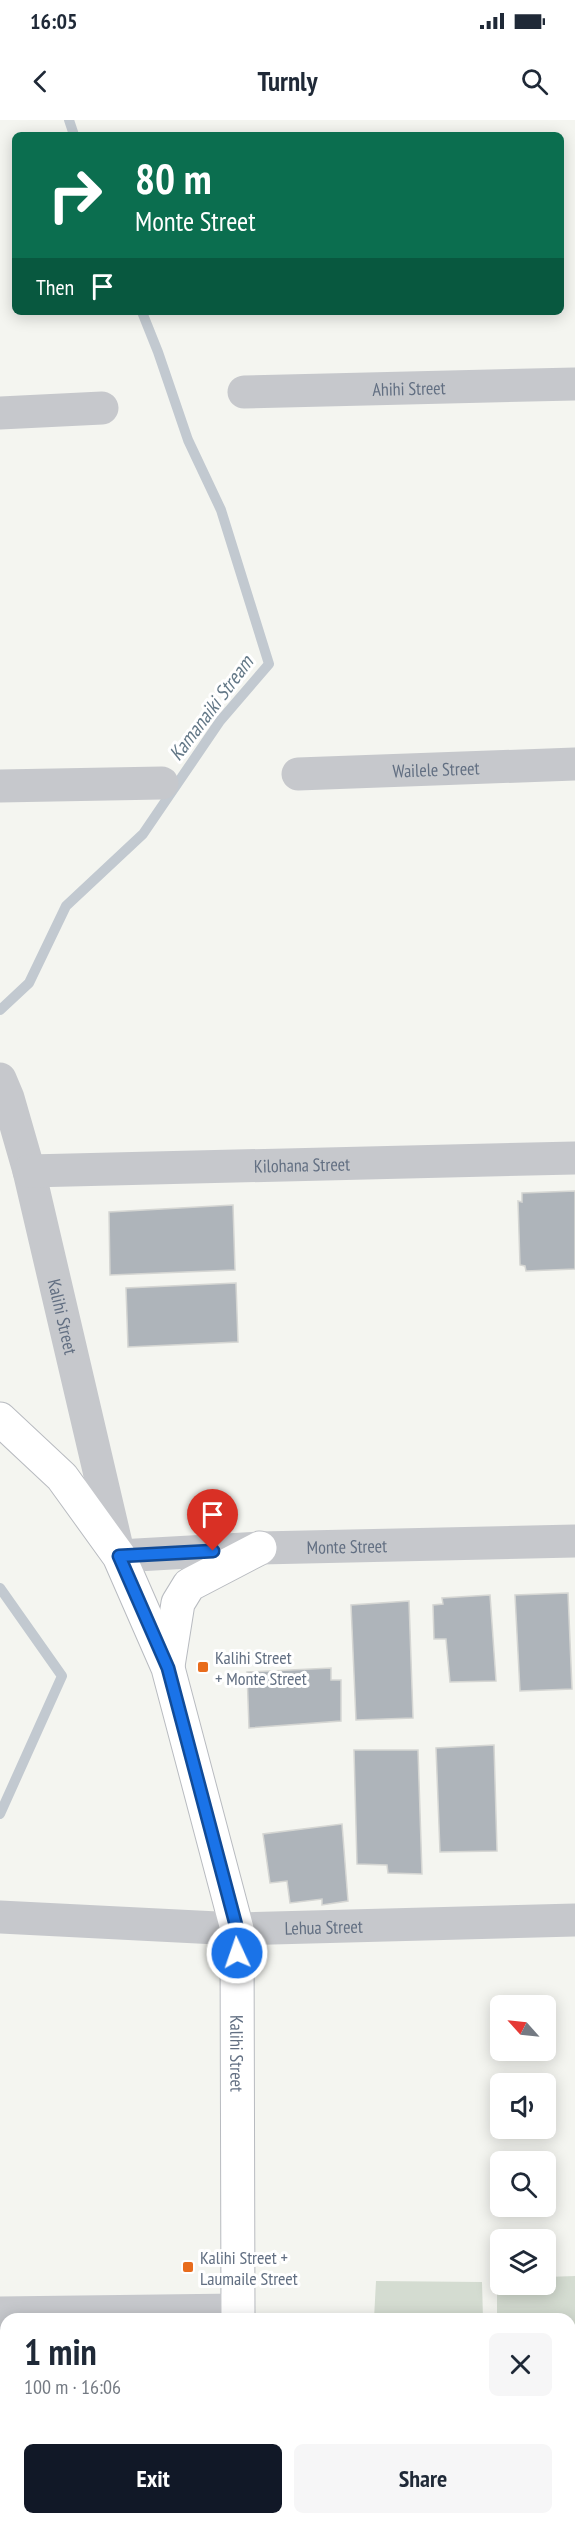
<!DOCTYPE html>
<html lang="en">
<head>
<meta charset="utf-8">
<style>
  :root { --surface:#fff; --page:#f6f6f7; --text:#1f2937; --muted:#747a83; --accent:#111827 }
  body { margin:0; font-family:"PT Sans Narrow",sans-serif; background:var(--page); color:var(--text); height:100vh; display:flex; flex-direction:column; font-size:22px; white-space:nowrap }
  * { box-sizing:border-box; margin:0 }
  p { font-size:20px; color:var(--muted) }
  .icon { flex:none; width:33px; height:33px; fill:none; stroke:currentColor; stroke-width:2; stroke-linecap:round; stroke-linejoin:round }
  .map { position:relative; flex:1; overflow:hidden }
  .side { position:absolute; left:0px; top:2193px; width:576px; height:212px; display:flex; flex-direction:column; background:var(--surface); border-radius:18px 18px 0 0; box-shadow:0 3px 15px #0003 }
  .side>* { flex:none }
  .hud { position:absolute; left:12px; top:12px; width:552px; height:183px; border-radius:9px; box-shadow:0 3px 15px #0003; background:#0b6e4f; color:#fff; overflow:hidden }
  .needle { width:39px; rotate:297deg }
  .buttons { position:absolute; left:490px; top:1875px; display:grid; gap:12px }
  .buttons a { display:grid; place-items:center; width:66px; height:66px; border-radius:9px; background:var(--surface); box-shadow:0 3px 15px #0003; font-size:30px }
  .pin { position:absolute; display:grid; place-items:center; width:51px; height:51px; color:#fff; margin:-62px -26px; border-radius:50% 50% 50% 0; rotate:-45deg; box-shadow:0 0 6px #0007 }
  .pin .icon { rotate:45deg }
  .me { position:absolute; width:66px; margin:-33px; rotate:357deg; stroke-linejoin:round; filter:drop-shadow(0 0 4px #0008) }
  .turn { display:flex; align-items:center; gap:21px; height:126px; padding:0 24px; font-size:27px }
  .turn .icon { width:78px; height:78px; stroke-width:2.5 }
  .turn b { display:block; font-size:42px; line-height:51px }
  .then { display:flex; align-items:center; height:57px; padding:0 24px; background:#0003; gap:12px; font-size:22px }
  .round { display:grid; place-items:center; flex:none; width:63px; height:63px; border-radius:9px; background:var(--page) }
  .overview { display:flex; align-items:center; justify-content:space-between; height:102px; padding:0 24px }
  h1 { font-size:36px; font-weight:700; line-height:45px }
  .action { display:flex; gap:12px; margin-top:auto; padding:12px 24px }
  .action a { flex:1; height:69px; border-radius:9px; background:var(--accent); color:#fff; font-size:24px; font-weight:700; line-height:69px; text-align:center }
  .action a+a { background:var(--page); color:var(--text) }
  .status { display:flex; justify-content:space-between; align-items:center; height:42px; padding:0 30px; background:var(--surface); direction:ltr }
  .status svg { height:16px; fill:currentColor }
  header { display:flex; justify-content:space-between; align-items:center; height:78px; padding:0 24px; background:var(--surface); font-size:27px; font-weight:700 }
  .map>svg:first-child { display:block }
  .green { fill:#d4dcd1 }
  .lines { fill:none; stroke-linecap:round; stroke-linejoin:round }
  .stream { stroke:#c2c9d0; stroke-width:10 }
  .building { fill:#aeb4ba; stroke:#d5d6d3; stroke-width:1.5 }
  .secondary-casing { stroke:#b8bbc0; stroke-width:35 }
  .street { stroke:#c6c8cc; stroke-width:33 }
  .secondary { stroke:#fff; stroke-width:33 }
  .route-casing { stroke:#114b97; stroke-width:15 }
  .route { stroke:#1a73e8; stroke-width:10 }
  .poi-dot { fill:#e86c1d; stroke:#fff; stroke-width:2 }
  .labels { text-anchor:middle; dominant-baseline:central; stroke-width:6; stroke-linejoin:round; paint-order:stroke }
  .street-label { font-size:18px; fill:#626f82; stroke:#fff }
  .poi-label { font-size:18px; fill:#626f82; stroke:#fff; text-anchor:start }
  .water-label { font-size:20px; font-style:italic; fill:#637887; stroke:#fff }
</style>
</head>
<body>
<div class="status"><b>16:05</b><svg viewBox="0 0 49 12"><path d="M0 12V9h3v3zM5 12V6h3v6zM10 12V3h3v9zM15 12V0h3v12zM26 1h20v11H26zM47 4h2v5h-2z"/></svg></div>
<header><svg class="icon" aria-label="back" viewBox="0 0 24 24"><path d="M15 5l-7 7 7 7"/></svg>Turnly<svg class="icon" aria-label="search" viewBox="0 0 24 24"><circle cx="10" cy="10" r="6"/><path d="M15 15l6 6"/></svg></header>
<div class="map">
<svg width="575" height="2404" viewBox="0 0 575 2404">
  <rect width="100%" height="100%" fill="#f4f5f0"/>
  <path class="green" d="M575 2156V2271H570V2199H497V2157H501V2164H546V2157Z
    M376 2161 482 2162 483 2199H374Z
    M570 2286 575 2288V2355L570 2357Z
    M570 2395 574 2404H278V2398H570Z"/>
  <g class="lines">
    <path class="stream" d="M69 0 74 15
      M0 890 29 863 66 786 143 714 220 601 269 544 221 390 188 320 158 232 142 192
      M0 1468 62 1556 0 1694"/>
  </g>
  <path class="building" d="M575 1071V1149L526 1151 525 1146 520 1145 518 1081 522 1082V1073Z
    M233 1085 235 1150 110 1155 109 1092Z
    M236 1163 238 1222 128 1227 126 1168Z
    M568 1473 572 1569 520 1571 515 1475Z
    M490 1475 496 1561 450 1562 446 1519H434L433 1485 443 1484 442 1478Z
    M409 1481 413 1598 356 1600 351 1485Z
    M331 1548V1560H341V1601L249 1608 247 1552Z
    M494 1625 497 1731 440 1732 436 1628Z
    M354 1630H418L422 1754 388 1753 387 1745 357 1744Z
    M342 1704 348 1781 322 1785V1779L290 1783 287 1761 270 1763 263 1714Z"/>
  <g class="lines">
    <g class="secondary-casing">
      <g id="secondary">
        <path id="s6" d="M0 1299 62 1357 119 1436 168 1548 237 1809 238 2199"/>
        <path d="M168 1546 178 1483 189 1465 260 1428"/>
        <path d="M237 2404 238 2398"/>
      </g>
    </g>
    <g class="street">
      <path id="s1" d="M244 272 575 264"/>
      <path d="M0 293 102 288"/>
      <path id="s2" d="M298 654 575 644"/>
      <path d="M0 666 162 663"/>
      <path id="s3" d="M0 959 8 978 29 1051 119 1436 260 1428 575 1421"/>
      <path id="s4" d="M29 1051 575 1038"/>
      <path id="s5" d="M0 1797 237 1809 575 1800"/>
      <path d="M0 2193 238 2190"/>
    </g>
    <use href="#secondary" class="secondary"/>
  </g>
  <g class="lines">
    <g class="route-casing">
      <path id="route" d="M213 1431 119 1436 168 1548 237 1809V1833"/>
    </g>
    <use href="#route" class="route"/>
  </g>
  <g class="poi-dot">
    <rect x="197" y="1541" width="12" height="12" rx="3"/>
    <rect x="182" y="2141" width="12" height="12" rx="3"/>
  </g>
  <g class="labels">
    <g class="street-label">
      <text stroke="none"><textPath href="#s1" startOffset="165">Ahihi Street</textPath></text>
      <text stroke="none"><textPath href="#s2" startOffset="138">Wailele Street</textPath></text>
      <text stroke="none"><textPath href="#s4" startOffset="273">Kilohana Street</textPath></text>
      <text stroke="none"><textPath href="#s3" startOffset="246">Kalihi Street</textPath></text>
      <text stroke="none"><textPath href="#s3" startOffset="720">Monte Street</textPath></text>
      <text stroke="none"><textPath href="#s5" startOffset="324">Lehua Street</textPath></text>
      <text stroke="none"><textPath href="#s6" startOffset="699">Kalihi Street</textPath></text>
    </g>
    <g class="poi-label">
      <text x="215" y="1537">Kalihi Street<tspan x="215" dy="21">+ Monte Street</tspan></text>
      <text x="200" y="2137">Kalihi Street +<tspan x="200" dy="21">Laumaile Street</tspan></text>
    </g>
    <g class="water-label">
      <text transform="translate(211 588) rotate(-53)">Kamanaiki Stream</text>
    </g>
  </g>
</svg>
<div class="buttons">
<a><svg class="needle" viewBox="-14 -14 28 28"><path d="M0-13l5 13h-10z" fill="#e53935"/><path d="M0 13l5-13h-10z" fill="#747a83"/></svg></a>
<a><svg class="icon" aria-label="sound" viewBox="0 0 24 24"><path d="M4 9h4l5-4v14l-5-4H4zM17 9q2 3 0 6"/></svg></a>
<a><svg class="icon" aria-label="search" viewBox="0 0 24 24"><circle cx="10" cy="10" r="6"/><path d="M15 15l6 6"/></svg></a>
<a><svg class="icon" aria-label="layers" viewBox="0 0 24 24"><path d="M12 4l9 5-9 5-9-5zM3 14l9 5 9-5"/></svg></a>
</div>
<div class="pin" style="left:213px;top:1431px;background:#d93025"><svg class="icon" aria-label="arrive" viewBox="0 0 24 24"><path d="M6 21V4h12l-3 4 3 4H6"/></svg></div>
<svg class="me" style="left:237px;top:1833px" viewBox="-20 -20 40 40"><circle r="17" fill="#1a73e8" stroke="#fff" stroke-width="3"/><path d="M0-11L8 9 0 5-8 9z" fill="#fff"/></svg>
<div class="hud">
<div class="turn"><svg class="icon" aria-label="right" viewBox="0 0 24 24"><path d="M7 20v-9h11M14 6l5 5-5 5"/></svg><div><b>80 m</b>Monte Street</div></div>
<div class="then">Then<svg class="icon" aria-label="arrive" viewBox="0 0 24 24"><path d="M6 21V4h12l-3 4 3 4H6"/></svg></div>
</div>
<section class="side">
<div class="overview"><div><h1>1 min</h1><p>100 m · 16:06</p></div><a class="round"><svg class="icon" aria-label="close" viewBox="0 0 24 24"><path d="M6 6l12 12M18 6L6 18"/></svg></a></div>
<div class="action"><a>Exit</a><a>Share</a></div>
</section>
</div>
</body>
</html>
